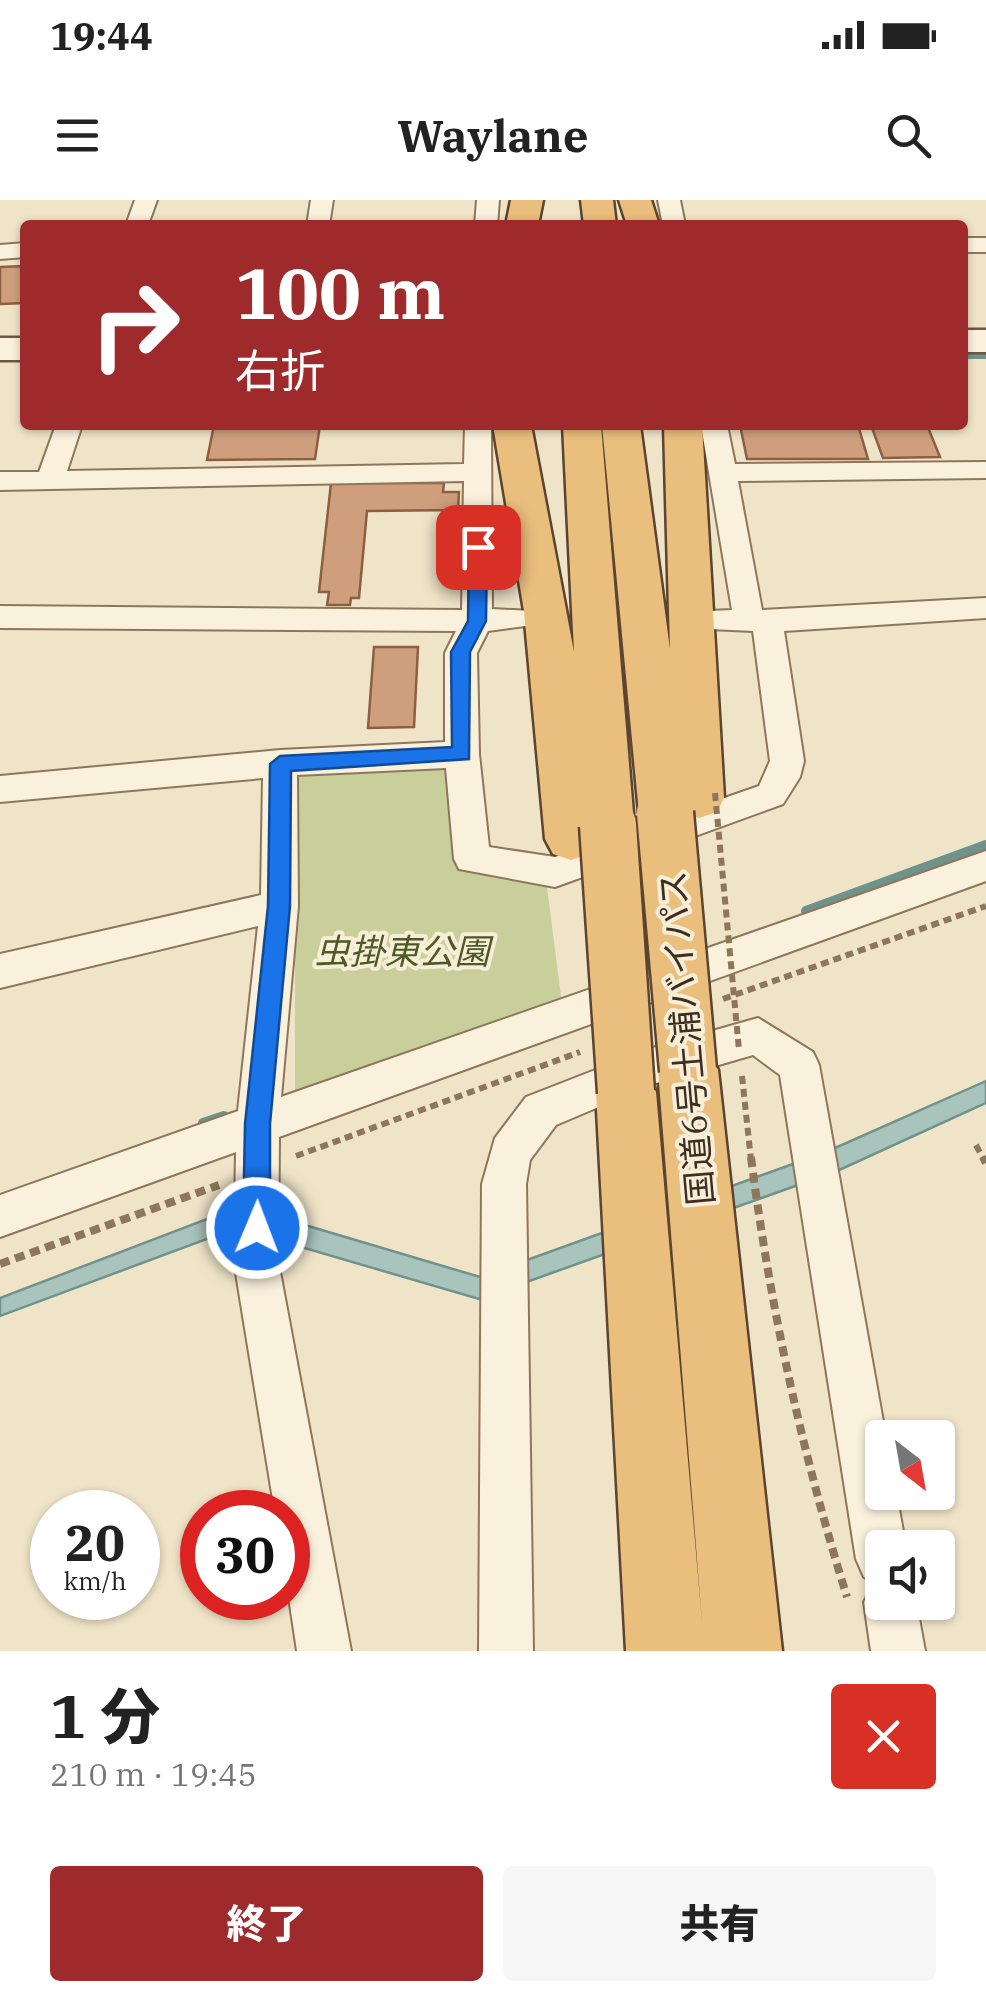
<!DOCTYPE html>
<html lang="ja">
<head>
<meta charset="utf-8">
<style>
  :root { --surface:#fff; --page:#f6f6f6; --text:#222; --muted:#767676; --accent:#9e2a2b }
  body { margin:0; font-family:"IBM Plex Serif","Noto Sans JP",serif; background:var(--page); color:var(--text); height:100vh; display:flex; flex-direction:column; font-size:38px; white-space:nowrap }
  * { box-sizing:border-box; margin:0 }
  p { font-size:32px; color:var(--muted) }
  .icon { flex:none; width:55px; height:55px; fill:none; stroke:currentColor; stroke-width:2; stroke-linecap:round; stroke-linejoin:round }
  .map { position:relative; height:1451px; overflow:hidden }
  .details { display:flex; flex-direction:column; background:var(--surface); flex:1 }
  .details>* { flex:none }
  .top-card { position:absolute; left:20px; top:20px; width:948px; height:210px; border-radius:10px; box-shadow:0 2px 8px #0004; background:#9e2a2b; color:#fff; overflow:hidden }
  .needle { width:65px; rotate:149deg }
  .buttons { position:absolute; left:865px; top:1220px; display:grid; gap:20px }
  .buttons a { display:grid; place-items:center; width:90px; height:90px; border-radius:10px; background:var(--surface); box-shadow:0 2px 8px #0004; font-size:50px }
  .speed { position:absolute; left:30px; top:1290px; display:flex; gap:20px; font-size:50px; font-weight:700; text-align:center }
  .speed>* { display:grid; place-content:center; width:130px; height:130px; border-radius:50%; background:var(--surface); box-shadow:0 2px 8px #0004; line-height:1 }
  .speed small { font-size:25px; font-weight:400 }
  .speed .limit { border:15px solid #d22; background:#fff; color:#111 }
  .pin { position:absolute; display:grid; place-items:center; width:85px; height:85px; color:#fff; margin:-42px; border-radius:20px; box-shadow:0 5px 15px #0006 }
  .me { position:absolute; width:110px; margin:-55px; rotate:1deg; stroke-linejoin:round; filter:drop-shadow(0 0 8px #0008) }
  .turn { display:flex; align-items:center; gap:35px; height:210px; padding:0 50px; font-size:45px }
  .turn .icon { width:130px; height:130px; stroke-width:2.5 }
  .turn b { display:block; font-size:70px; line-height:85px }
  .round { display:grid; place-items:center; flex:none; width:105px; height:105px; border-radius:10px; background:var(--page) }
  .summary { display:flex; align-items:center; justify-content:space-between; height:170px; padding:0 50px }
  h1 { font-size:60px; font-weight:800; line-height:75px }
  .cta { display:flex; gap:20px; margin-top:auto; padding:20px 50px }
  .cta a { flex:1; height:115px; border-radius:10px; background:var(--accent); color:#fff; font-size:40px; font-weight:800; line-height:115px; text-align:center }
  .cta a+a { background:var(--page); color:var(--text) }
  .status { display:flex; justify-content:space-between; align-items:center; height:70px; padding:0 50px; background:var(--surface); direction:ltr }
  .status svg { height:28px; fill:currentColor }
  header { display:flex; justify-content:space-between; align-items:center; height:130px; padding:0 50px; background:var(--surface); font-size:45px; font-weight:800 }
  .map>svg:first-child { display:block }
  .green { fill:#c9cf9b }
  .water { fill:#a9c4bc; stroke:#6f938a; stroke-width:2.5 }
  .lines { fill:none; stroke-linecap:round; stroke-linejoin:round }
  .stream-far1 { stroke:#6f938a; stroke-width:6 }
  .stream { stroke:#6f938a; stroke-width:10 }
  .building { fill:#cf9f7d; stroke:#8d5f41; stroke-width:2.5 }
  .minor-casing { stroke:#8d765c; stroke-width:4 }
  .secondary-casing { stroke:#6f573f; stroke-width:5 }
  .trunk-casing { stroke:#5b4430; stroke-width:5 }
  .path-far1 { stroke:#8d765c; stroke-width:6; stroke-dasharray:8 5; stroke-linecap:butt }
  .path { stroke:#8d765c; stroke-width:8; stroke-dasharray:10 6; stroke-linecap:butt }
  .minor { fill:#faf1dc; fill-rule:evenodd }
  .secondary { fill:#faf1dc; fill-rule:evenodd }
  .trunk { fill:#eabe7c; fill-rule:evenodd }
  .trunk-bridge-casing { stroke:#5b4430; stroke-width:61; stroke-linecap:butt }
  .path-bridge { stroke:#8d765c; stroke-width:6; stroke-dasharray:8 5; stroke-linecap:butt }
  .trunk-bridge { stroke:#eabe7c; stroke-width:56 }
  .route { fill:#1a73e8; stroke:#114b97; stroke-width:2.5 }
  .labels { text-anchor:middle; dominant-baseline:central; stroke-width:8; stroke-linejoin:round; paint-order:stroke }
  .park-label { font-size:35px; font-style:italic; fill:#4d5a26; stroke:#f7eed8 }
  .street-label { font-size:35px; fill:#3d2e20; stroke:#f7eed8 }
</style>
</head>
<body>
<div class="status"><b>19:44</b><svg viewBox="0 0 49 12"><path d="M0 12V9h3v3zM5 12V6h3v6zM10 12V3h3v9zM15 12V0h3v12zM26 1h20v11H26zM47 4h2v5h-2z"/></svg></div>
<header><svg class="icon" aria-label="menu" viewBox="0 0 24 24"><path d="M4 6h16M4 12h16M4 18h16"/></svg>Waylane<svg class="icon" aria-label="search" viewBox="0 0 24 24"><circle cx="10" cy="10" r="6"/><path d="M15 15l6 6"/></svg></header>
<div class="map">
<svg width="986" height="1451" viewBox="0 0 986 1451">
  <rect width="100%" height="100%" fill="#f0e4c8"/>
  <path class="green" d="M453 561 459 664 546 679 562 804 295 901V723L287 569Z"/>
  <path class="water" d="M986 881V903L837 971 479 1099 236 1028 0 1116V1098L241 1006 480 1077 826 952Z"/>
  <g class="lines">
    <path class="stream-far1" d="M962 156H986"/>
    <path class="stream" d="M806 711 986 645
      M203 923 224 916"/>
  </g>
  <path class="building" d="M25 66V103L0 104V67Z
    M214 225H320L315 259 207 260Z
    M740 225H858L868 259H747Z
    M871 225H927L940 257 883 258Z
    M331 283H444L443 292H459L458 310 367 311 359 398H351L350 405H327L329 392H319Z
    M374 447H418L414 527 368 528Z"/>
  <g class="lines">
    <g class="minor-casing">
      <path id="minor" d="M135 0H157L148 25H126Z
        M311 0H333L329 25H307Z
        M477 0H499L497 25H475Z
        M658 0H680L685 25H663Z
        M962 38H986V52H962Z
        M25 43V57L0 59V45Z
        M56 225H82L67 271 464 264 465 225H491L492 409 533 411 537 418 533 425 488 431 477 453 479 554 489 647 555 657 759 586 770 561 753 431 688 428 684 420 688 412 732 410 701 225H727L735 264 986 262V278L738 281 762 410 986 398V418L784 431 804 561 800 577 783 604 555 687 459 669 454 659 446 568 297 575 298 706 281 897 986 651V681L279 937 278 1061 351 1451H297L288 1391V1312H275L234 1061 236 952 0 1037V995L238 911 258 726 0 788V754L261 695 263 578 0 602V576L280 550 445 542V453L456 431 0 428V406L462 410 464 281 0 290V272H39Z
        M758 818 813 852 819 865 886 1238H882V1292H896L906 1348H882V1402H916L925 1451H871L864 1402 875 1382 864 1377 856 1359 780 875 753 855 653 884 556 925 530 960 526 984 533 1451H479L482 984 495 938 526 897 649 849Z"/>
    </g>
    <g class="secondary-casing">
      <path id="secondary" d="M962 130H986V152H962Z
        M0 138H25V160H0Z"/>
    </g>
    <g class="trunk-casing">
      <path id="trunk" d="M511 0H543L538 25H506Z
        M581 0H613L616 25H584Z
        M619 0H651L659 25H627Z
        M493 225H531L574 452 563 225H601L634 625 626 639 608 645 596 641 589 654 571 660 553 654 545 639 524 411Z
        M602 225H640L670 449 664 225H702L724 598 717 612 699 618 690 615 683 627 665 633 647 627 639 613Z
        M688 843 709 851 718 870 782 1451H626L596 892 605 872 626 864 647 872 656 892 702 1422 658 870 667 851Z"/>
    </g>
    <path class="path-far1" d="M723 799 986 706
      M742 876 751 960
      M976 945 984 960
      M296 956 580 852"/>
    <path class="path" d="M751 957C770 1107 802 1253 847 1397
      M983 957 986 963
      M0 1064 219 985"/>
    <use href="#minor" class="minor"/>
    <use href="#secondary" class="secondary"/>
    <use href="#trunk" class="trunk"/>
    <g class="trunk-bridge-casing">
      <path id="trunk-bridge" d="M665 613 688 870
        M608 625 626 892"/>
    </g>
    <path class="path-bridge" d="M715 593 739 850"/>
    <use href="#trunk-bridge" class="trunk-bridge"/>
  </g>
  <path class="route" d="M478 341 487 347 486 421 470 452 469 559 291 571 290 706 270 924V1028L266 1037 257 1041 247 1037 243 1028 245 924 268 706 270 564 280 556 452 547 451 452 468 421 469 347Z"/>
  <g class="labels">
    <g class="park-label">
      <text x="402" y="751">虫掛東公園</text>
    </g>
    <g class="street-label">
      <text transform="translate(686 838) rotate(-95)">国道6号土浦バイパス</text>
    </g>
  </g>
</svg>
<div class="buttons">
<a><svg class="needle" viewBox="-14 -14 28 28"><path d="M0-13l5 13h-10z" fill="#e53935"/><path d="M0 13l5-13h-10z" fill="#767676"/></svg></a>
<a><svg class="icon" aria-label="sound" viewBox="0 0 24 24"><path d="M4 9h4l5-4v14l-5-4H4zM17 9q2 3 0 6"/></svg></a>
</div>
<div class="speed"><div>20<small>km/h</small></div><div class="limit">30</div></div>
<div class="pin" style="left:478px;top:347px;background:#d93025"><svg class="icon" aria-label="arrive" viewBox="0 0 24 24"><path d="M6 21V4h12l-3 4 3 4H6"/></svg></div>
<svg class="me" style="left:257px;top:1028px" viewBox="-20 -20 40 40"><circle r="17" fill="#1a73e8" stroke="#fff" stroke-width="3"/><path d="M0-11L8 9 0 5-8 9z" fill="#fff"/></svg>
<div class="top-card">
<div class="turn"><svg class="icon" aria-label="right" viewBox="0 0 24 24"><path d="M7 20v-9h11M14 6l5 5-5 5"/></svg><div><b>100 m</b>右折</div></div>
</div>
</div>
<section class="details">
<div class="summary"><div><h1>1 分</h1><p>210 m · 19:45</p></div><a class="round" style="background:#d93025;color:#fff"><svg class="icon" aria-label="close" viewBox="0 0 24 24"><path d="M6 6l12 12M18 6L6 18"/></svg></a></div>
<div class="cta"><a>終了</a><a>共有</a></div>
</section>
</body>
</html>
